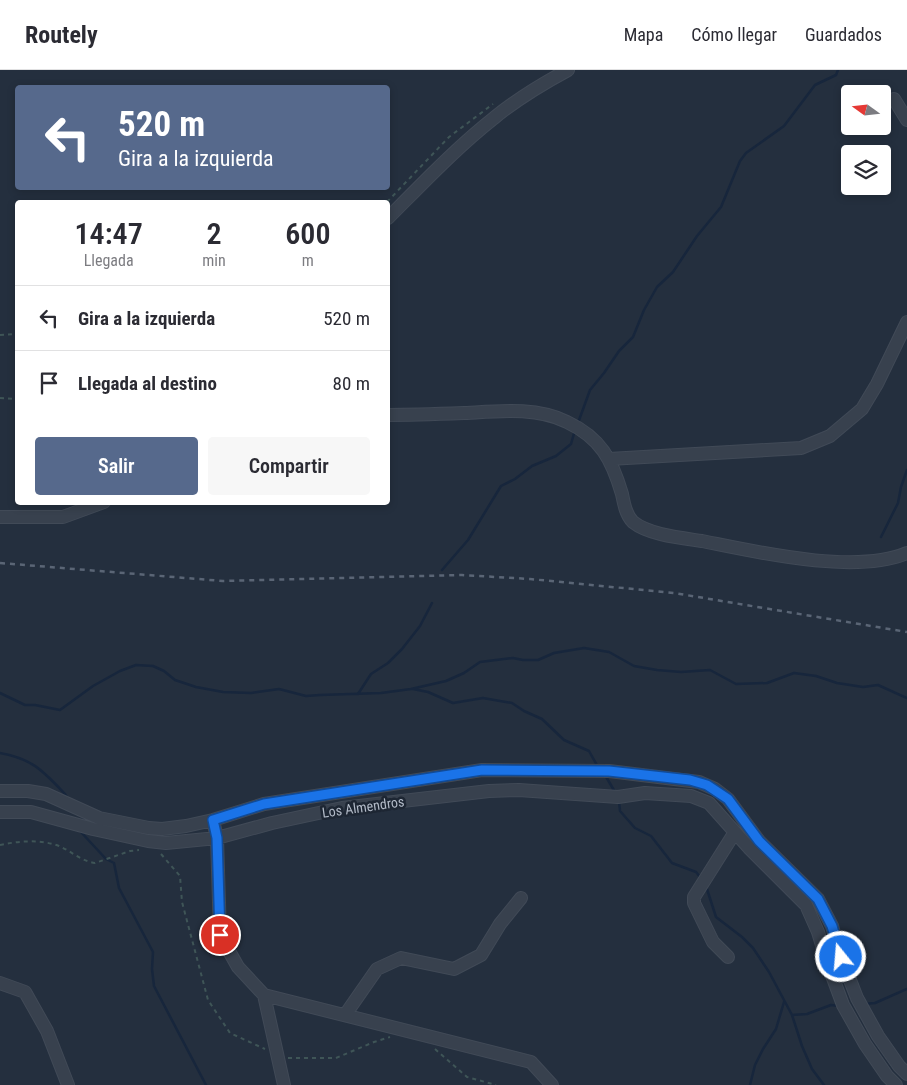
<!DOCTYPE html>
<html lang="es">
<head>
<meta charset="utf-8">
<style>
  :root { --surface:#fff; --page:#f7f7f7; --text:#2b2b33; --muted:#7c7c81; --line:#e1e1e2; --accent:#56698c }
  body { margin:0; font-family:"Roboto Condensed",sans-serif; background:var(--page); color:var(--text); height:100vh; display:flex; flex-direction:column; font-size:19px; white-space:nowrap }
  * { box-sizing:border-box; margin:0 }
  p { font-size:16px; color:var(--muted) }
  .icon { flex:none; width:28px; height:28px; fill:none; stroke:currentColor; stroke-width:2; stroke-linecap:round; stroke-linejoin:round }
  .map { position:relative; flex:1; overflow:hidden }
  .drawer { position:absolute; left:15px; top:130px; width:375px; height:305px; display:flex; flex-direction:column; background:var(--surface); border-radius:5px; box-shadow:0 2px 8px #0003 }
  .drawer>* { flex:none }
  .top-card { position:absolute; left:15px; top:15px; width:375px; height:105px; border-radius:5px; box-shadow:0 2px 8px #0003; background:#56698c; color:#fff; overflow:hidden }
  .needle { width:32px; rotate:285deg }
  .fabs { position:absolute; left:841px; top:15px; display:grid; gap:10px }
  .fabs a { display:grid; place-items:center; width:50px; height:50px; border-radius:5px; background:var(--surface); box-shadow:0 2px 8px #0003; font-size:25px }
  .pin { position:absolute; display:grid; place-items:center; width:42px; height:42px; color:#fff; margin:-21px; border:2px solid #fff; border-radius:50%; box-shadow:0 1px 5px #0007 }
  .me { position:absolute; width:55px; margin:-28px; rotate:343deg; stroke-linejoin:round; filter:drop-shadow(0 0 4px #0008) }
  .turn { display:flex; align-items:center; gap:18px; height:105px; padding:0 20px; font-size:22px }
  .turn .icon { width:65px; height:65px; stroke-width:2.5 }
  .turn b { display:block; font-size:35px; line-height:42px }
  .eta { display:flex; justify-content:space-evenly; align-items:center; height:85px; text-align:center }
  .eta b { font-size:30px; font-weight:600; line-height:35px }
  .primary-button { display:flex; gap:10px; margin-top:auto; padding:10px 20px }
  .primary-button a { flex:1; height:58px; border-radius:5px; background:var(--accent); color:#fff; font-size:20px; font-weight:600; line-height:58px; text-align:center }
  .primary-button a+a { background:var(--page); color:var(--text) }
  ul { padding:0; list-style:none }
  li { display:flex; align-items:center; gap:15px; height:65px; padding:0 20px; border-top:1px solid var(--line) }
  li div { flex:1 }
  li b { display:block; font-size:19px }
  li em { font-style:normal }
  header { display:flex; align-items:center; gap:30px; box-sizing:border-box; height:70px; padding:0 25px; background:var(--surface); border-bottom:1px solid var(--line) }
  header strong { font-size:24px }
  nav { display:flex; gap:28px; margin-inline-start:auto; font-size:18px }
  .map>svg:first-child { display:block }
  .lines { fill:none; stroke-linecap:round; stroke-linejoin:round }
  .stream { stroke:#17263c; stroke-width:2.5 }
  .minor-casing { stroke:#414a57; stroke-width:14 }
  .path { stroke:#3f5557; stroke-width:2; stroke-dasharray:4 4; stroke-linecap:butt }
  .minor { stroke:#38414e; stroke-width:12 }
  .rail { stroke:#5a6575; stroke-width:2.5; stroke-dasharray:5 5; stroke-linecap:butt }
  .route-casing { stroke:#114b97; stroke-width:12 }
  .route { stroke:#1a73e8; stroke-width:9 }
  .labels { text-anchor:middle; dominant-baseline:central; stroke-width:5; stroke-linejoin:round; paint-order:stroke }
  .street-label { font-size:14px; fill:#b4bcc9; stroke:#1d2633 }
</style>
</head>
<body>
<header>
<strong>Routely</strong>
<nav><a>Mapa</a><a>Cómo llegar</a><a>Guardados</a></nav>
</header>
<div class="map">
<svg width="907" height="1015" viewBox="0 0 907 1015">
  <rect width="100%" height="100%" fill="#242f3e"/>
  <g class="lines">
    <path class="stream" d="M578 353 590 320 604 303 619 281 633 267 644 240 657 217 673 202 697 166 721 137 740 91 746 83 784 56 815 15 836 5 838 0
      M881 467 898 433 901 417 907 400
      M442 500 468 470 501 416 515 409 532 396 556 386 571 374 575 360
      M413 619 428 622 453 633 483 628 512 633 524 641 542 649 564 670 589 681 598 697
      M0 623 25 635H35L60 640 93 616 120 601 136 595 153 596 164 601 175 610 196 617 223 622 251 623 279 619 306 626 320 625 381 623 411 619 446 611 464 603 480 592 513 588 523 590H538L554 583 584 578 609 582 634 596 657 600 681 602 710 600 736 614 767 613 794 603 816 606 837 613 863 617 878 615 907 628
      M358 624 371 604 388 593 402 579 420 556 432 533
      M0 683C33 689 43 701 65 724L68 729
      M605 705 615 722
      M619 731 620 741 635 758 651 766 672 793 696 802 700 807
      M80 761 106 789 114 793 119 818 153 882 152 899 154 916 206 1015
      M706 816 716 847 742 867 753 878 769 902 792 945 802 976 812 999 824 1015
      M864 934 875 933 907 919
      M792 945 807 944 831 935 839 936
      M750 1015 755 995 763 979 776 959 784 932"/>
    <g class="minor-casing">
      <path id="minor" d="M894 29 907 50
        M388 148C422 114 456 78 494 48 517 29 542 14 568 0
        M388 345C414 345 440 344 467 343 500 341 537 337 567 352 601 368 612 390 622 424 624 434 626 445 633 452 649 465 682 468 702 471 757 482 855 505 907 483
        M609 389 801 378 830 366 862 339 877 314 907 252
        M0 447H63L104 432
        M0 721H28L46 724 99 748 149 758 162 759 186 756 213 750 264 734 482 700 609 701 699 712 715 719 728 729 759 771 818 829 832 856 841 887 857 928 878 966 899 996 907 1004
        M0 742H31L93 759 148 771 166 773 217 768 272 753 342 738 489 721 519 720 618 727 645 723 691 726 709 733 750 779 806 835 818 862 827 892 843 935 865 974 887 1006 896 1015
        M213 750 217 768 220 865 238 897 264 925 531 992 552 1015
        M728 887 713 872 694 833V827L735 762
        M0 913 25 922 47 961 68 1015
        M264 925 284 1015
        M345 945 377 899 401 888 454 899 481 885 500 854 521 828"/>
    </g>
    <path class="path" d="M387 132 449 67 493 34
      M0 265 18 264
      M0 328 18 329
      M0 775C19 771 40 769 59 776 71 781 81 791 95 793L130 781 139 780
      M161 784 180 806 182 832 208 930 230 963 265 979
      M435 979 467 1007 496 1015
      M288 988H336L374 972 390 967"/>
    <use href="#minor" class="minor"/>
    <path class="rail" d="M0 493 223 511 462 505 530 509 674 523 907 562"/>
  </g>
  <g class="lines">
    <g class="route-casing">
      <path id="route" d="M220 865 217 768 213 750 264 734 482 700 609 701 690 710 707 715 728 729 759 771 818 829 832 856 841 887"/>
    </g>
    <use href="#route" class="route"/>
  </g>
  <g class="labels">
    <g class="street-label">
      <text transform="translate(363 737) rotate(-8)">Los Almendros</text>
    </g>
  </g>
</svg>
<div class="fabs">
<a><svg class="needle" viewBox="-14 -14 28 28"><path d="M0-13l5 13h-10z" fill="#e53935"/><path d="M0 13l5-13h-10z" fill="#7c7c81"/></svg></a>
<a><svg class="icon" aria-label="layers" viewBox="0 0 24 24"><path d="M12 4l9 5-9 5-9-5zM3 14l9 5 9-5"/></svg></a>
</div>
<div class="pin" style="left:220px;top:865px;background:#d93025"><svg class="icon" aria-label="arrive" viewBox="0 0 24 24"><path d="M6 21V4h12l-3 4 3 4H6"/></svg></div>
<svg class="me" style="left:841px;top:887px" viewBox="-20 -20 40 40"><circle r="17" fill="#1a73e8" stroke="#fff" stroke-width="3"/><path d="M0-11L8 9 0 5-8 9z" fill="#fff"/></svg>
<div class="top-card">
<div class="turn"><svg class="icon" aria-label="left" viewBox="0 0 24 24"><path d="M17 20v-9H6M10 6l-5 5 5 5"/></svg><div><b>520 m</b>Gira a la izquierda</div></div>
</div>
<section class="drawer">
<div class="eta">
<div><b>14:47</b><p>Llegada</p></div>
<div><b>2</b><p>min</p></div>
<div><b>600</b><p>m</p></div>
</div>
<ul>
<li><svg class="icon" aria-label="left" viewBox="0 0 24 24"><path d="M17 20v-9H6M10 6l-5 5 5 5"/></svg><div><b>Gira a la izquierda</b></div><em>520 m</em></li>
<li><svg class="icon" aria-label="arrive" viewBox="0 0 24 24"><path d="M6 21V4h12l-3 4 3 4H6"/></svg><div><b>Llegada al destino</b></div><em>80 m</em></li>
</ul>
<div class="primary-button"><a>Salir</a><a>Compartir</a></div>
</section>
</div>
</body>
</html>
